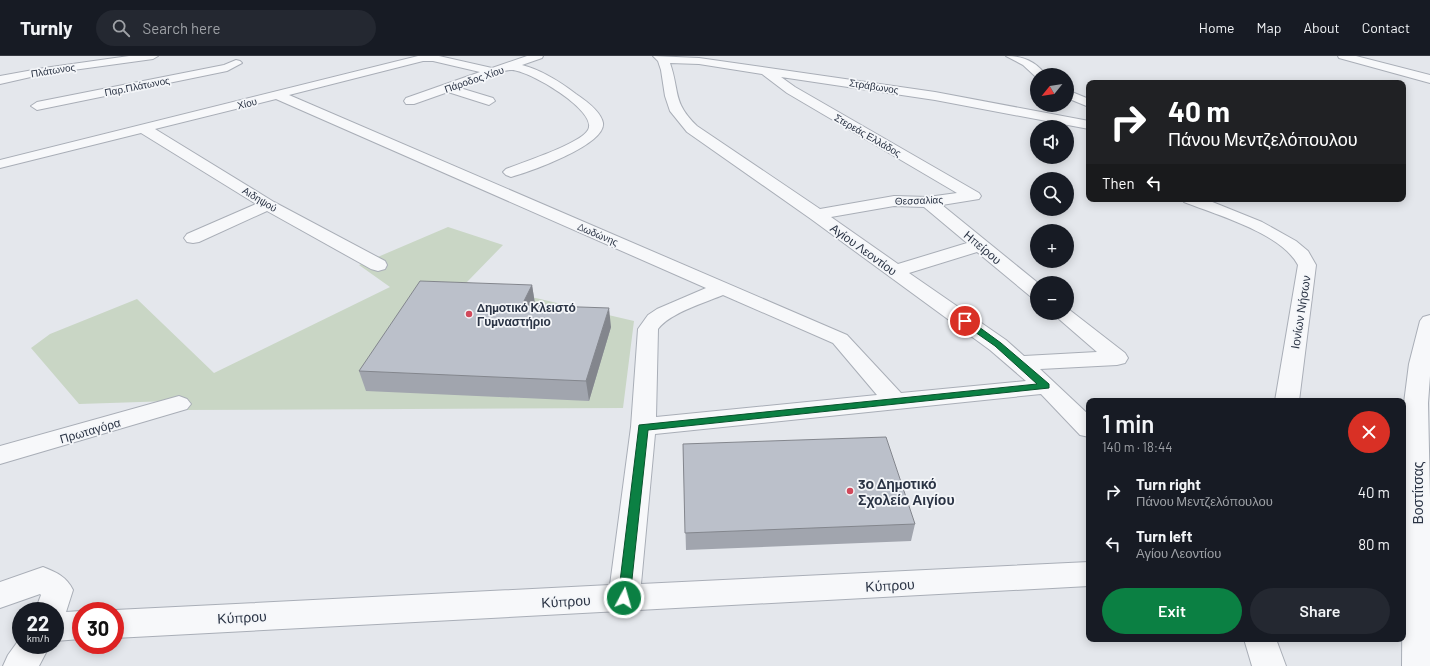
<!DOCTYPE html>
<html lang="en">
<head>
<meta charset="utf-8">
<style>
  :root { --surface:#171b24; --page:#242831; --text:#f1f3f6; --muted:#9ea1a6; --line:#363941; --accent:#0b8043 }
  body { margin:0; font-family:Barlow,sans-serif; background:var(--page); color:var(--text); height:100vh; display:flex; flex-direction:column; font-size:15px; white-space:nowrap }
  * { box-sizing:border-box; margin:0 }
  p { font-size:13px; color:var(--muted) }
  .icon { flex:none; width:22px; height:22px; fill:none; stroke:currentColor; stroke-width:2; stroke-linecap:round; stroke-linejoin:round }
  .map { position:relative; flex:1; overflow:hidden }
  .drawer { position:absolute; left:1086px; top:342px; width:320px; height:244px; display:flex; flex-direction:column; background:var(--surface); border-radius:8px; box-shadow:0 2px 10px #0003 }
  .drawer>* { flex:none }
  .top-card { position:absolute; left:1086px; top:24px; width:320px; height:122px; border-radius:8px; box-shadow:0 2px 10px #0003; background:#202124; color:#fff; overflow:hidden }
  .needle { width:26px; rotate:240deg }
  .tools { position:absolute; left:1030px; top:12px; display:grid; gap:8px }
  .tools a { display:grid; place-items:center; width:44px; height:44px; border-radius:50%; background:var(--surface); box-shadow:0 2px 10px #0003; font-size:20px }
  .speed { position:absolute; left:12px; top:546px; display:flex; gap:8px; font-size:20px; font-weight:700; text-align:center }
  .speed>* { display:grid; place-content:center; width:52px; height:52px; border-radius:50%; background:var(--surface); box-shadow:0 2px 10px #0003; line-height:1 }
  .speed small { font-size:10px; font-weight:400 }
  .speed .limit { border:6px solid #d22; background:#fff; color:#111 }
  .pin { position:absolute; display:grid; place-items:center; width:34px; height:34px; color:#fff; margin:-17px; border:2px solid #fff; border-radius:50%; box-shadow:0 1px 4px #0007 }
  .me { position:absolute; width:44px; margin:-22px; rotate:6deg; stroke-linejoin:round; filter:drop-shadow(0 0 3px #0008) }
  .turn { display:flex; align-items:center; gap:14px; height:84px; padding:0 16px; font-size:18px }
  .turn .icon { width:52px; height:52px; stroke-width:2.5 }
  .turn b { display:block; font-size:28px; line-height:34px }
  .then { display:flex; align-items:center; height:38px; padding:0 16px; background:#0003; gap:8px; font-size:15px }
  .round { display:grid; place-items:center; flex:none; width:42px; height:42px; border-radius:21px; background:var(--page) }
  .head { display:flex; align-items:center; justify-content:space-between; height:68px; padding:0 16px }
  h1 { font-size:24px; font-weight:600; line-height:30px }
  .cta { display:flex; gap:8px; margin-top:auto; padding:8px 16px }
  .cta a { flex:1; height:46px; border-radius:24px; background:var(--accent); color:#fff; font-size:16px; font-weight:600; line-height:46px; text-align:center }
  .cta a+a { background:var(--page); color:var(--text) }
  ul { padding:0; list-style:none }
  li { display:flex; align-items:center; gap:12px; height:52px; padding:0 16px }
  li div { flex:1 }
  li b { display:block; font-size:15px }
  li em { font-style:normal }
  header { display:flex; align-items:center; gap:24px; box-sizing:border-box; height:56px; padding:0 20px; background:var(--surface); border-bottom:1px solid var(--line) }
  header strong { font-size:19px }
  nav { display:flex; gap:22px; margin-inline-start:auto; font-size:14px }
  .search { width:280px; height:36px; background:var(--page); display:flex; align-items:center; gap:10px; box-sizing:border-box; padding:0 14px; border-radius:22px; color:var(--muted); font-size:15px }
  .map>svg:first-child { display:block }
  .green { fill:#c9d6c5 }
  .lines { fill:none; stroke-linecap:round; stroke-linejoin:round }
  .minor-casing { stroke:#a9aeb7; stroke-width:2 }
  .minor { fill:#f7f8fa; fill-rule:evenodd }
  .wall { fill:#a1a5ae }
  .shaded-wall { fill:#83868d }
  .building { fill:#bbc0ca; stroke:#83868d }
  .route { fill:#0b8043; stroke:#07532c }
  .poi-dot { fill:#d1495b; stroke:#f4f6f9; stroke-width:1.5 }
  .labels { text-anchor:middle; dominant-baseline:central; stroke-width:3.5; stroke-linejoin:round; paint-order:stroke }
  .far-street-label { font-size:10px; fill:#2b3445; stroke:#f4f6f9 }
  .street-label { font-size:12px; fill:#2b3445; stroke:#f4f6f9 }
  .poi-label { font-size:12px; font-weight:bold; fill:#2b3445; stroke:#f4f6f9; text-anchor:start }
  .near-poi-label { font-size:14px; font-weight:bold; fill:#2b3445; stroke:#f4f6f9; text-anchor:start }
  .near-street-label { font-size:14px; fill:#2b3445; stroke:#f4f6f9 }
</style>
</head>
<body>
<header>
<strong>Turnly</strong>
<div class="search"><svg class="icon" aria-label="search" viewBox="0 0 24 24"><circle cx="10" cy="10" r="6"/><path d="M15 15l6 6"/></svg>Search here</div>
<nav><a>Home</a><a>Map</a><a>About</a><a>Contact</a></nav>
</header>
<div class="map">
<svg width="1430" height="610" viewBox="0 0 1430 610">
  <rect width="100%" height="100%" fill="#e4e7ec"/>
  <path class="green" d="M448 171 503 189 467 226 634 265 623 352 172 354 171 345 79 348 31 292 50 278 137 243 214 317 390 231 359 209Z"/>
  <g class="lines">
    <g class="minor-casing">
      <path id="minor" d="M129 0H158L153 3 44 18 0 28V20L44 12Z
        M418 0H439L492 12 527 0H543L542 2 522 9C542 14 560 26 576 38 585 44 601 55 603 67 606 89 529 116 511 121L506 119 503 116 506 113C523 106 580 88 588 74 599 55 528 14 512 14 503 13 470 28 460 32L493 42 495 45 489 49 448 36 414 48H406L404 45 406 42 480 16 433 5H423L289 39 847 279 901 337 1026 325 990 294 811 163 687 76 670 55 665 40 661 14 658 5 653 0 699 2 935 36 1089 65V73L935 44 781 21 795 31 979 137 981 140 979 143 942 149 1038 227 1037 242 1030 240 977 196 909 217 1006 284 1024 300 1097 296 1052 257H1067V252L1125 297 1128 302 1125 307 1117 309 1040 313 1089 359V381L1080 379 1041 338 655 378 641 528 1089 506V530L115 582V555H112L115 554 610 529 631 371 638 273 648 259 657 253 706 232 276 43 155 73 274 146 385 205 387 209 385 213 378 215 371 213 267 155 199 186 193 187 187 186 184 182 187 178 256 148 141 77 0 112V104ZM670 7 699 8 762 18 787 37 957 137 928 141 894 140 820 153 697 70C672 46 680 36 670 7ZM894 150 924 151 967 187 898 208 831 161ZM723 239 833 287 877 339 656 361 658 273C670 257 704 247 723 239Z
        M1006 0C1023 0 1035 5 1046 19H1037L1036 21 1023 9Z
        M1338 0H1356L1430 19V27L1339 2Z
        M236 4 240 5 242 7 227 15 37 54 31 50 37 46 224 9Z
        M1067 34 1089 43V51L1067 42Z
        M1182 143H1205L1262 166 1296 185 1308 195 1316 209 1299 345H1275L1298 209C1281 177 1217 159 1184 146Z
        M1430 259V320L1428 347 1430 442V610H1402L1404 347 1409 308 1420 265 1423 261Z
        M179 340 187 343 191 348 187 353 0 408V390Z
        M43 511C56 516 67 521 73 534L66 556 81 555V583L55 585V555H35L41 539 40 538 0 552V526Z
        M21 581V589H50L39 610H3L8 599Z
        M1244 583H1276L1286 610H1252Z"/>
    </g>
    <use href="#minor" class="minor"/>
  </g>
  <path class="wall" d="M532 229 535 248 534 249 611 271 589 345 366 335 359 315Z
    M683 388 915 468 911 485 686 494Z"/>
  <path class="shaded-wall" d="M532 229 535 248 526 267 522 249Z
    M609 252 611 271 589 345 586 325Z"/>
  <path class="building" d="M420 225 532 229 522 249 609 252 586 325 359 315Z
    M886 381 915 468 685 477 683 388Z"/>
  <path class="route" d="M962 263H968L1001 287 1049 328V332L648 374 630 542 629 546 624 547 620 546 618 542 639 369 1037 328 995 290 962 267Z"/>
  <g class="poi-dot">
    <circle cx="469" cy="258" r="4"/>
    <circle cx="850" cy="435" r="4"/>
  </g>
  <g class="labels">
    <g class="far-street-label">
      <text transform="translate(53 14) rotate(-9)">Πλάτωνος</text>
      <text transform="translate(474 23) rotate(-19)">Πάροδος Χίου</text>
      <text transform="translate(137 30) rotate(-11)">Παρ.Πλάτωνος</text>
      <text transform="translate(874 30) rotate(9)">Στράβωνος</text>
      <text transform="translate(247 47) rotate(-14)">Χίου</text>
      <text transform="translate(868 79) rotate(30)">Στερεάς Ελλάδος</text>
      <text transform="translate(260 143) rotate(31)">Αιδηψού</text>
      <text transform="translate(919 144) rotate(-2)">Θεσσαλίας</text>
      <text transform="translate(598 178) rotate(23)">Δωδώνης</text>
    </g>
    <g class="street-label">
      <text transform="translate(983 191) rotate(40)">Ηπείρου</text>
      <text transform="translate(864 193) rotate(36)">Αγίου Λεοντίου</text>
      <text transform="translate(1300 256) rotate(-81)">Ιονίων Νήσων</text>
      <text transform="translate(90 374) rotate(-16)">Πρωταγόρα</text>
    </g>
    <g class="poi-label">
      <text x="477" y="251">Δημοτικό Κλειστό<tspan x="477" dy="14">Γυμναστήριο</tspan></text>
    </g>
    <g class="near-poi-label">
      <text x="858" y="427">3ο Δημοτικό<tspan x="858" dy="16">Σχολείο Αιγίου</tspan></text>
    </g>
    <g class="near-street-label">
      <text transform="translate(1417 437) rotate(-90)">Βοστίτσας</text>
      <text transform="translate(890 529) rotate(-3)">Κύπρου</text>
      <text transform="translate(566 545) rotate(-3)">Κύπρου</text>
      <text transform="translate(242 561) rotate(-3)">Κύπρου</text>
    </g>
  </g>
</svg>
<div class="tools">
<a><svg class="needle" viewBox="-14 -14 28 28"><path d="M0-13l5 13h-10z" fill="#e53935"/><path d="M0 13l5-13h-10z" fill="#9ea1a6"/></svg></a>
<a><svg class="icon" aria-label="sound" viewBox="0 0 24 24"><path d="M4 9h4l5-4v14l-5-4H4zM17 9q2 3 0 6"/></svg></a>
<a><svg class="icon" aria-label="search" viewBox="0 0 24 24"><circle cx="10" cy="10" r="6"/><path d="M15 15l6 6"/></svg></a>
<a>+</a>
<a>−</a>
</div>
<div class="speed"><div>22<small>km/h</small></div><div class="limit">30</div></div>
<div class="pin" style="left:965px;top:265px;background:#d93025"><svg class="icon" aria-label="arrive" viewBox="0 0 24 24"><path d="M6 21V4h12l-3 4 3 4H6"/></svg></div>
<svg class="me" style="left:624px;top:542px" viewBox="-20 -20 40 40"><circle r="17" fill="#0b8043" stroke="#fff" stroke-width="3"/><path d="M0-11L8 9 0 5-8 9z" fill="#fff"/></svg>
<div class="top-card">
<div class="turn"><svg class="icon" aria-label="right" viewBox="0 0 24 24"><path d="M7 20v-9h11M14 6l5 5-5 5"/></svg><div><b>40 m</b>Πάνου Μεντζελόπουλου</div></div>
<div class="then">Then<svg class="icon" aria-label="left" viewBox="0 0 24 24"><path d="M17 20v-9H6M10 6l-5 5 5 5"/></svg></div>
</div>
<section class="drawer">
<div class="head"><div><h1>1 min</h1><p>140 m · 18:44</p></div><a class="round" style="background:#d93025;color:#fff"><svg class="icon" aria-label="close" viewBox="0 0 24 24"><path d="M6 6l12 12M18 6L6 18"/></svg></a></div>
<ul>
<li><svg class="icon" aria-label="right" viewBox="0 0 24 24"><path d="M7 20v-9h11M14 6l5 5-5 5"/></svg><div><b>Turn right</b><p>Πάνου Μεντζελόπουλου</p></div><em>40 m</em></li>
<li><svg class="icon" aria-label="left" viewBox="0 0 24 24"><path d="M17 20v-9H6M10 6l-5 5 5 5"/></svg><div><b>Turn left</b><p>Αγίου Λεοντίου</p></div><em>80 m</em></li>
</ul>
<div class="cta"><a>Exit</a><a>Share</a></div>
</section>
</div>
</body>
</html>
